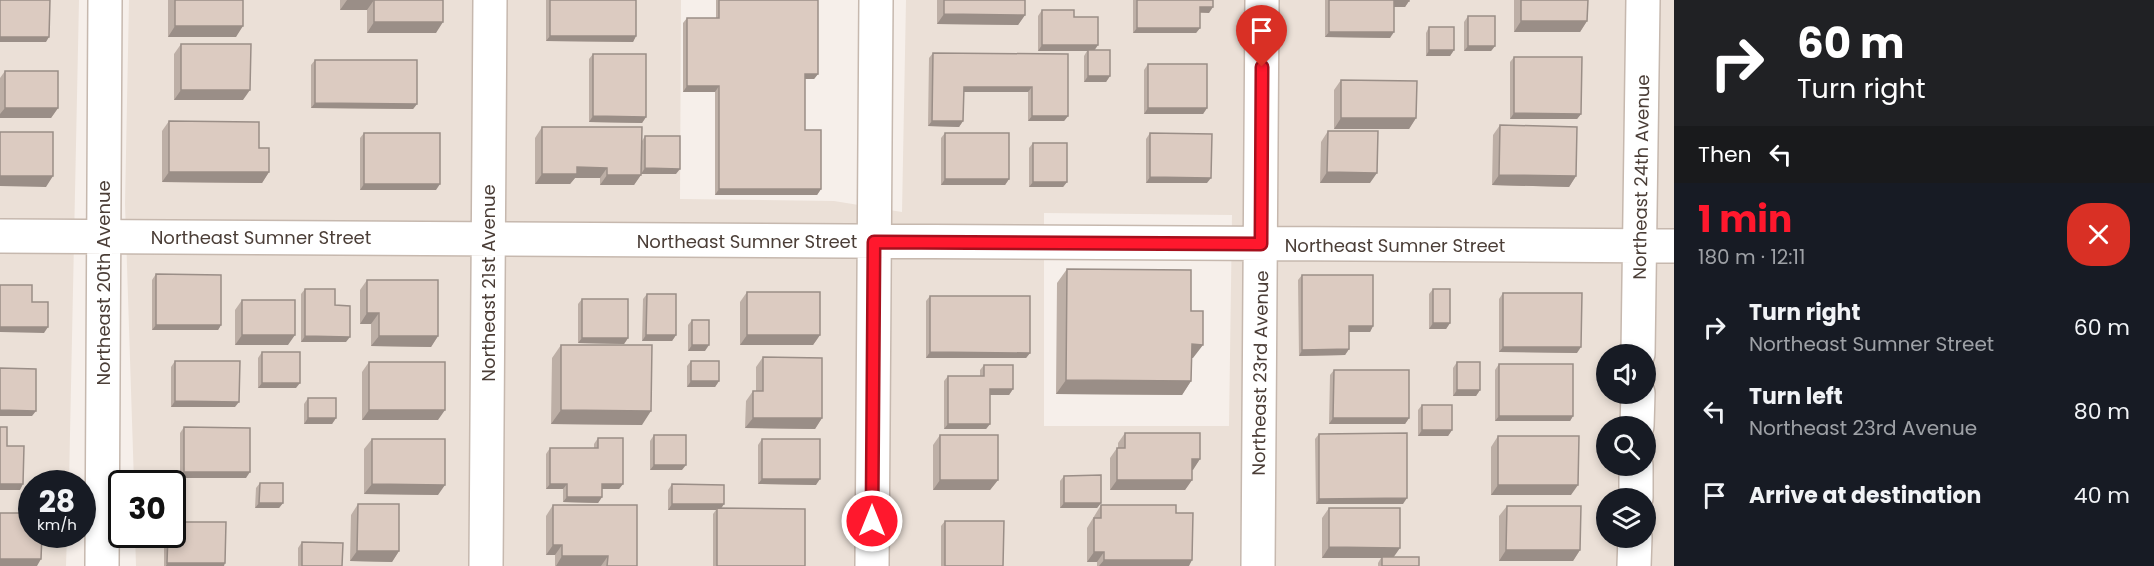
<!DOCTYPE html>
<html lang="en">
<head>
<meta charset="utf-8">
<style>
  :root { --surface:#171b24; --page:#242831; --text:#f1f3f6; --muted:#9ea1a6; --accent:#ff182d }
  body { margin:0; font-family:Poppins,sans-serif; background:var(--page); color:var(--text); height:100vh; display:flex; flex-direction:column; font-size:22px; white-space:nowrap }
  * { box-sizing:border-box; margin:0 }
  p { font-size:20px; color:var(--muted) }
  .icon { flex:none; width:33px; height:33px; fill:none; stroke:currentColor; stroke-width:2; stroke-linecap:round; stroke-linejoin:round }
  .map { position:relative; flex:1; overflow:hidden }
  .sheet { display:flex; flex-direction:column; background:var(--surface); width:480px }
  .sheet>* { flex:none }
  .guide { background:#202124; color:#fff; overflow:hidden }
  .buttons { position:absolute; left:1596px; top:344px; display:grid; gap:12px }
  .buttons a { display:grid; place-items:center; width:60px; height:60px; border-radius:50%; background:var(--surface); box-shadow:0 3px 9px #0003; font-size:30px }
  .speed { position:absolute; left:18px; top:470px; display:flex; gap:12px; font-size:30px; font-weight:700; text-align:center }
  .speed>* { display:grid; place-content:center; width:78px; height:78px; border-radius:50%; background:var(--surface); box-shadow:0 3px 9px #0003; line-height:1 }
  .speed small { font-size:15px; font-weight:400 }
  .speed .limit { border:3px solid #111; border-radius:9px; background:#fff; color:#111 }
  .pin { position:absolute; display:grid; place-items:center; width:51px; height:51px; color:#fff; margin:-62px -26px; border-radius:50% 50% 50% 0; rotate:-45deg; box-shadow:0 0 6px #0007 }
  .pin .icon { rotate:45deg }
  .me { position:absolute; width:66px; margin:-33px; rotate:0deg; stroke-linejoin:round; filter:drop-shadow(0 0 4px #0008) }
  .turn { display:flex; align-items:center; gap:21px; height:126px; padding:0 24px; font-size:27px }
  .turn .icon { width:78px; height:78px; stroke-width:2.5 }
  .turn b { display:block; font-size:42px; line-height:51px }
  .then { display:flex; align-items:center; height:57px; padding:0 24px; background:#0003; gap:12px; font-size:22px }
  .round { display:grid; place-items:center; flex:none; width:63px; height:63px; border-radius:24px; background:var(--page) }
  .summary { display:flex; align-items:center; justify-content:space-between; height:102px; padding:0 24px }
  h1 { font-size:36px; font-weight:700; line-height:45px; color:var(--accent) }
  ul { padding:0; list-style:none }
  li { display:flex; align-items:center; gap:18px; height:84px; padding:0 24px }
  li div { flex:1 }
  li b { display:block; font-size:22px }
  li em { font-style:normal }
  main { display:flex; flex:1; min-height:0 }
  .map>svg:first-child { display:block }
  .residential { fill:#ebe0d7; fill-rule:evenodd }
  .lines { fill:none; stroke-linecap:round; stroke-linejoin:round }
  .minor-casing { stroke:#c6b8ae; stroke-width:36 }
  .minor { stroke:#fff; stroke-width:33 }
  .wall { fill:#bdafa6 }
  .shaded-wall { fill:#9a8e87 }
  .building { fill:#dccbc1; stroke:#9a8e87; stroke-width:1.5 }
  .route-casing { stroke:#a6101d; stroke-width:15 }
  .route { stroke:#ff182d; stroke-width:10 }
  .labels { text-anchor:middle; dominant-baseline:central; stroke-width:4.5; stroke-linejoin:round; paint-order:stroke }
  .street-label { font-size:18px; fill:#4b3e37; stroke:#fff }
</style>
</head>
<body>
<main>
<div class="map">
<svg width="1674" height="566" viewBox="0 0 1674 566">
  <rect width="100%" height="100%" fill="#f6efea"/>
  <path class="residential" d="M0 0H79L69 483H32V534H67L66 566H0Z
    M129 0H681L680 199 834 201 902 212 906 0H1674V566H136L135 534H172V483H134L125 204ZM1044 213 1232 215 1229 426H1044ZM1606 354H1646V393H1606ZM1606 426H1646V465H1606ZM1606 498H1646V537H1606Z"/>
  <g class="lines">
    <g class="minor-casing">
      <path id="minor" d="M0 236 1674 246
        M1638 354 1643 0
        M1637 426 1638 393
        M1636 498V465
        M102 566 105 0
        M486 566 490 0
        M872 566 876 0
        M1258 566 1262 0
        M1634 566 1635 537"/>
    </g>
    <use href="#minor" class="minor"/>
  </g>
  <path class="wall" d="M168 0H243L236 37H168Z
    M340 0H443L436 33H367V10H340Z
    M546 0H636V36L633 42 546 41Z
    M716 0H818V74L814 79H805V130L821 189 817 195H715V92H683V23L687 18H716Z
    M937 0H1025V15L1018 25 937 24Z
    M1133 0H1213L1209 13H1200V28L1196 33H1133Z
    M1325 0H1409V1L1405 7H1394L1390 38 1325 37Z
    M1514 0H1588L1587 21 1580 32H1514Z
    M1042 10 1074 17 1110 76 1106 82H1084V56L1087 51H1038V16Z
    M1468 16 1495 46 1491 51H1464V22Z
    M1429 27 1454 50 1450 56H1426V33Z
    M181 44 243 100H174V54Z
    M933 53 1068 54V116L1064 121H1028V92H963V121L959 127 928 126 929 58Z
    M593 54 646 117 642 123 589 122V59Z
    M1514 57 1581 114 1577 119H1510V62Z
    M315 60 417 104 413 109 311 108V65Z
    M1148 64 1207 108 1203 114H1144V70Z
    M5 71 58 108 51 118H0V78Z
    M1341 80 1416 118 1409 129H1334V90Z
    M169 121 259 148 269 172 262 183 162 182V131Z
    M1500 125 1576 176 1569 187 1492 185 1493 135Z
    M542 127 642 141 645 136 676 174H641L634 185H600V178H575L570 184H535V138Z
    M1328 131 1370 183H1320L1321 142Z
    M364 133 436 190H360V138Z
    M945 133 1009 179 1005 185H941V138Z
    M1150 133 1207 183H1146V139Z
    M1033 143 1067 182 1063 187H1029V148Z
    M1067 269 1191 311 1193 358H1192L1191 381 1182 395 1056 394 1057 283Z
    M156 274 221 325 218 330H152V280Z
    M1302 275 1373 326 1370 332H1349V349L1345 355 1299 356 1298 280Z
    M367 280 438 336 431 347 371 346V324H360V290Z
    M305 289 335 305 346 342H301V294Z
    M1433 289 1450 323 1446 329H1429V294Z
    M747 292 820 335 813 345H740V302Z
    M1503 293 1577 353 1499 352V299Z
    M647 294 676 335 672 341H642L643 299Z
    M930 296 1030 353 1026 358H926V301Z
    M582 299 628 338 624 344 578 343V304Z
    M242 300 288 345H235V310Z
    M692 320 705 351H688V325Z
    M561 345 642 425 551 424 552 358Z
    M262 352 296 388H258V358Z
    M763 357 822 418 815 429 745 428 746 401 753 391H756V367Z
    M175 361 235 407H171V367Z
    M691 361 719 381 715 387H687V366Z
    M369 362 438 420H362V372Z
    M1457 362 1480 390 1476 396H1453V368Z
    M1499 364 1573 416 1570 421H1495V370Z
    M984 365 1013 389 1009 395H990V424L986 429H944V381L948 376H980V370Z
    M1334 370 1409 418 1405 424H1329L1330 375Z
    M308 398 336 418 332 424H304V404Z
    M1422 405 1452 430 1448 436H1418V410Z
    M184 427 246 478H180V433Z
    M1125 433 1200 459 1192 470V480L1185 490H1110V458L1117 448H1118V443Z
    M1319 434 1403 504H1316L1315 439Z
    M654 435 682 470H650V441Z
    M940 435 998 480 990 490H933V445Z
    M1498 436 1571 495H1491V447Z
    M598 438 623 484 619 489H602V497L598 503 563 502V489H546V454L550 448H594V444Z
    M372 439 438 495 364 494V449Z
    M762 439 816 485 758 484V445Z
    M1064 476 1101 503 1097 508H1060V481Z
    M260 483 283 503 279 508H255L256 488Z
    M672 484 724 504 721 508 805 566H713V514L716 510H668V490Z
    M358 504 399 551 392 562 350 561 351 515Z
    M553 505 637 566H555V555H546V516Z
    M1101 505 1176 513 1189 566H1097V562H1087V528Z
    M1507 506 1580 550 1573 561H1499V516Z
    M1329 508 1394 557 1419 566H1378V563L1381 558H1322V518Z
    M945 521 1003 566H941V526Z
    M164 534H172L224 566H164Z
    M302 542 342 566H298V548Z"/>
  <path class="shaded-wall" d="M347 0H374L367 10H340Z
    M1394 1H1409L1405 7H1390Z
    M1200 7H1213L1209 13 1196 12Z
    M944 14 1025 15 1018 25 937 24Z
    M1521 21H1587L1580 32H1514Z
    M374 22H443L436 33H367Z
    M175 26H243L236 37H168Z
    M1137 28H1200L1196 33H1133Z
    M1329 32H1394L1390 38 1325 37Z
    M550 36H636L633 42 546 41Z
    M0 37H49L46 42H0Z
    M1042 45H1098L1094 51H1038Z
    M1468 46H1495L1491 51H1464Z
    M1429 50H1454L1450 56H1426Z
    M805 74H818L814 79H801Z
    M1088 76H1110L1106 82H1084Z
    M687 86H719L715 92H683Z
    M964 87H1032L1028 92H960Z
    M181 90H250L243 100H174Z
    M315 103 417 104 413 109 311 108Z
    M5 108H58L51 118H0V114Z
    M1148 108H1207L1203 114H1144Z
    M1514 113 1581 114 1577 119H1510Z
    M593 116 646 117 642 123 589 122Z
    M1032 116H1068L1064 121H1028Z
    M1341 118H1416L1409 129H1334Z
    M932 121H963L959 127 928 126Z
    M577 167 607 168 600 178H575L570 184H535L542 174Z
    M645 168 680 169 676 174H641Z
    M169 172H269L262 183 162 182Z
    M1327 172 1377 173 1370 183H1320Z
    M607 175H641L634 185H600Z
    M1499 175 1576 176 1569 187 1492 185Z
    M0 176H53L46 187 0 186Z
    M1150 177 1211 178 1207 183H1146Z
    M945 179H1009L1005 185H941Z
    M1033 182H1067L1063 187H1029Z
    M364 184H440L436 190H360Z
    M719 189H821L817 195H715Z
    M367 313H379L371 324H360Z
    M1433 323H1450L1446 329H1429Z
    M156 325H221L218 330H152Z
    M1349 326H1373L1370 332H1345Z
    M0 327H48L44 333 0 332Z
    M242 335H295L288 345H235Z
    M646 335H676L672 341H642Z
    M747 335H820L813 345H740Z
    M305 336 350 337 346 342H301Z
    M379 336H438L431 347 371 346Z
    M582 338H628L624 344 578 343Z
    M1192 344 1203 345 1193 358H1182Z
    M692 345H709L705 351H688Z
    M1503 347H1581L1577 353 1499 352Z
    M1349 349 1345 355 1299 356 1302 350Z
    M930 352 1030 353 1026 358H926Z
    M1066 380 1191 381 1182 395 1056 394Z
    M691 381H719L715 387H687Z
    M262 383H300L296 388H258Z
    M990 389H1013L1009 395H986Z
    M1457 390H1480L1476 396H1453Z
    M175 401 239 402 235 407H171Z
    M0 410 36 411 32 416H0Z
    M369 410H445L438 420H362Z
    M561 410 651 411 642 425 551 424Z
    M1499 416H1573L1570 421H1495Z
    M308 418H336L332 424H304Z
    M753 418H822L815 429 745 428Z
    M1333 418H1409L1405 424H1329Z
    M948 424H990L986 429H944Z
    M1422 430H1452L1448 436H1418Z
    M1192 459H1200L1193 470H1185Z
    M654 465H686L682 470H650Z
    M184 472H250L246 478H180Z
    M762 479H820L816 485 758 484Z
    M940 480H998L990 490H933Z
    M1117 480H1192L1185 490H1110Z
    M0 484H23L20 490H0Z
    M372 484 445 485 438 495 364 494Z
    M550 484H567L563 489H546Z
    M602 484H623L619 489H598Z
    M1498 485H1578L1571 495H1491Z
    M567 497H602L598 503 563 502Z
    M1407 498 1403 504H1316L1319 499Z
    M259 503H283L279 508H255Z
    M1064 503H1101L1097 508H1060Z
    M672 504H724L720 510 717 508 716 510H668Z
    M553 545H562L555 555H546Z
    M1329 547 1400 548 1393 558H1322Z
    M1506 550H1580L1573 561H1499Z
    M357 551H399L392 562 350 561Z
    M1094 552H1104L1097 562H1087Z
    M562 556H608L601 566H556Z
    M0 559H41L37 566H0Z
    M1104 560H1192L1189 566H1099Z
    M167 563H225L224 566H166Z"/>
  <path class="building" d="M0 0H50L49 37H0Z
    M175 0H243V26H175Z
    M374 0H443V22H374Z
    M550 0H636V36H550Z
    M719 0H818V74H805V130H821V189H719V86H687V18H719Z
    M944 0H1025V15L944 14Z
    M1137 0H1213V7H1200V28H1137Z
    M1329 0H1409V1H1394V32H1329Z
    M1521 0H1588L1587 21H1521Z
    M1042 10H1074V17H1098V45H1042Z
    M1468 16H1495V46H1468Z
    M1429 27H1454V50H1429Z
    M181 44H251L250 90H181Z
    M1088 50H1110V76H1088Z
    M933 53 1068 54V116H1032V87H964L963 121H932Z
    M593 54H646V117L593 116Z
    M1514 57H1582L1581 114 1514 113Z
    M315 60H417V104L315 103Z
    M1148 64H1207V108H1148Z
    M5 71H58V108H5Z
    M1341 80 1417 81 1416 118H1341Z
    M169 121 259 122V148H269V172H169Z
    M1500 125 1577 127 1576 176 1499 175Z
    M542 127H642L641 175H607V168L577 167V174H542Z
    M1328 131H1378L1377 173 1327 172Z
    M0 132H53V176H0Z
    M364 133H440V184H364Z
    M945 133H1009V179H945Z
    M1150 133 1212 134 1211 178 1150 177Z
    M645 136H680V169L645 168Z
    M1033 143H1067V182H1033Z
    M1067 269 1191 270V311H1203V345L1192 344 1191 381 1066 380Z
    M156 274 221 275V325H156Z
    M1302 275H1373V326H1349V349L1302 350Z
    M367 280H438V336H379V313H367Z
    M0 285H32V302H48V327H0Z
    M305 289H335V305L350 306V337L305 336Z
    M1433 289H1450V323H1433Z
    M747 292H820V335H747Z
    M1503 293H1582L1581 347H1503Z
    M647 294H676V335H646Z
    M930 296H1030V353L930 352Z
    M582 299H628V338H582Z
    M242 300H295V335H242Z
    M692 320H709V345H692Z
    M561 345H652L651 411 561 410Z
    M262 352H300V383H262Z
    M763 357 822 358V418H753V391H763Z
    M175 361H240L239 402 175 401Z
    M691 361H719V381H691Z
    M369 362H445V410H369Z
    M1457 362H1480V390H1457Z
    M1499 364H1573V416H1499Z
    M984 365H1013V389H990V424H948V376H984Z
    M0 368 36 369V411L0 410Z
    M1334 370H1409V418H1333Z
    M308 398H336V418H308Z
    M1422 405H1452V430H1422Z
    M0 427H7V446H24L23 484H0Z
    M184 427 250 428V472H184Z
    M1125 433H1200V459H1192V480H1117V448H1125Z
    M1407 433V498L1319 499V434Z
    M654 435H686V465H654Z
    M940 435H998V480H940Z
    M1498 436H1579L1578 485H1498Z
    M598 438H623V484H602V497H567V484H550V448H598Z
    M372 439H445V485L372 484Z
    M762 439H820V479H762Z
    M1101 475V503H1064V476Z
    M260 483H283V503H259Z
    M672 484 724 485V504H672Z
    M358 504H399V551H357Z
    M553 505H637V566H607L608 556H562V545H553Z
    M1101 505H1176V513H1193L1192 560H1104V552H1094V518H1101Z
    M1507 506H1581L1580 550H1506Z
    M717 508 805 509V566H717Z
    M1329 508H1400V548L1329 547Z
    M0 513H32V534H42L41 559H0Z
    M945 521H1004L1003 566H945Z
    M172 522H226L225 563H167L168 534H172Z
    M302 542 343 543 342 566H302Z
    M1382 557H1419V566H1382Z"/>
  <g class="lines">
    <g class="route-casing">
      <path id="route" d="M872 521 874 242 1261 244 1262 67"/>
    </g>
    <use href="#route" class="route"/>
  </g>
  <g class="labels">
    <g class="street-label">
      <text transform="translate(1641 177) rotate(-89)">Northeast 24th Avenue</text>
      <text x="261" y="237">Northeast Sumner Street</text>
      <text x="747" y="241">Northeast Sumner Street</text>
      <text x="1395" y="245">Northeast Sumner Street</text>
      <text transform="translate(103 283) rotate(-90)">Northeast 20th Avenue</text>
      <text transform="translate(488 283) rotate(-90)">Northeast 21st Avenue</text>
      <text transform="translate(1260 373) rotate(-89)">Northeast 23rd Avenue</text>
    </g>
  </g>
</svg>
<div class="buttons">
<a><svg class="icon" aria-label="sound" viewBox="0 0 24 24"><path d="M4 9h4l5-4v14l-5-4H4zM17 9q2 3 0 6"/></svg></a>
<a><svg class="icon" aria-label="search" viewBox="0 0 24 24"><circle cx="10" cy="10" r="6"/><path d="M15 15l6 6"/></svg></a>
<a><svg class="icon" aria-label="layers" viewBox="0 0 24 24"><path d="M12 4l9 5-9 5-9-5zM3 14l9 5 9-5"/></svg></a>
</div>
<div class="speed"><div>28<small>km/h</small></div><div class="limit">30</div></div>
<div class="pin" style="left:1262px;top:67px;background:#d93025"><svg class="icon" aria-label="arrive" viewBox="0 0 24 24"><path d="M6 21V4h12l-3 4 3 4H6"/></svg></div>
<svg class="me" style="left:872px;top:521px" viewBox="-20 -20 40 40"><circle r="17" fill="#ff182d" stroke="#fff" stroke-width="3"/><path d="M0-11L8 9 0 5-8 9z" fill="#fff"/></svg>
</div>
<section class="sheet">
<div class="guide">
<div class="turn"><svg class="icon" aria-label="right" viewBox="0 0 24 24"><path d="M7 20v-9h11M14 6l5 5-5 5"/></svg><div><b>60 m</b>Turn right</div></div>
<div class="then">Then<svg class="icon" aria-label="left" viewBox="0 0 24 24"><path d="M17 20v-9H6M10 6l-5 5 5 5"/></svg></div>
</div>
<div class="summary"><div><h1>1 min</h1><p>180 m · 12:11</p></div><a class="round" style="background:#d93025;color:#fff"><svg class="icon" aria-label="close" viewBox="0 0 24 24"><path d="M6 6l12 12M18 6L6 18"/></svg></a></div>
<ul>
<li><svg class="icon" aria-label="right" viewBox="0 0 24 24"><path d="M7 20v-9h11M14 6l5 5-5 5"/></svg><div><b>Turn right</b><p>Northeast Sumner Street</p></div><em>60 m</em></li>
<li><svg class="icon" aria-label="left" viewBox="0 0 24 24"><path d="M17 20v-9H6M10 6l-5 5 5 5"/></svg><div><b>Turn left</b><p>Northeast 23rd Avenue</p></div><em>80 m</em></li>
<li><svg class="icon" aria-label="arrive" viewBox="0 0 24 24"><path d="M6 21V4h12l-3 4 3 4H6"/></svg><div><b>Arrive at destination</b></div><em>40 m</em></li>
</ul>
</section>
</main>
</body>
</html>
